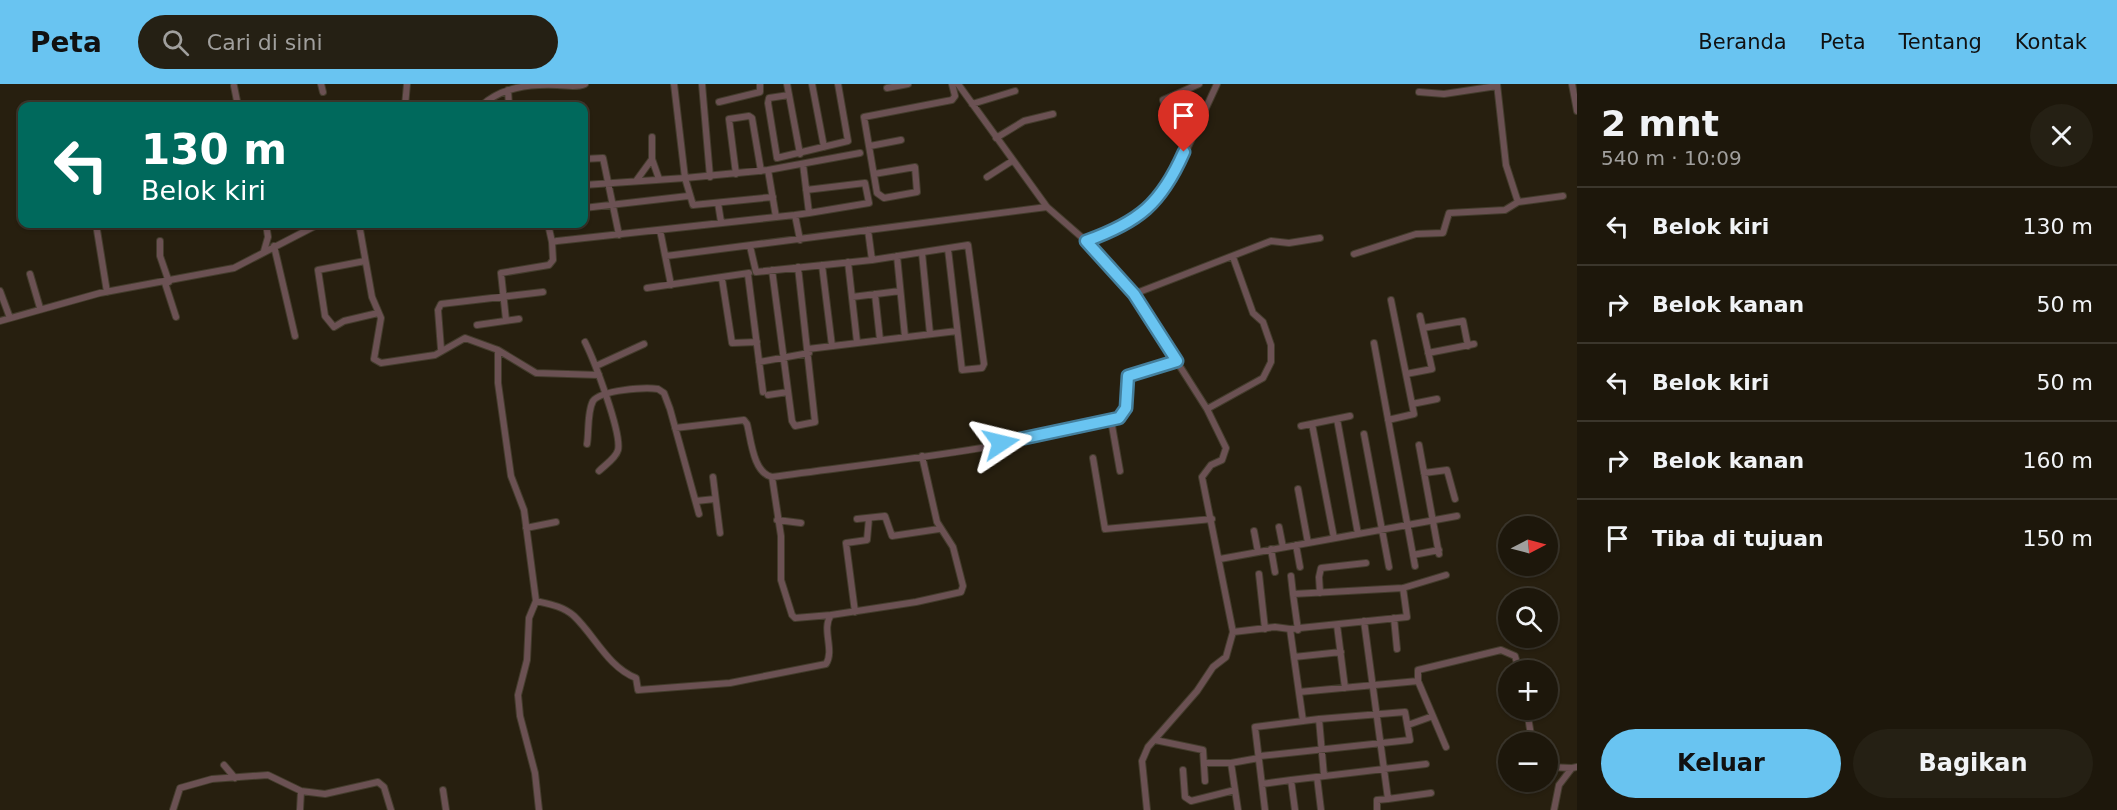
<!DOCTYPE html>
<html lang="id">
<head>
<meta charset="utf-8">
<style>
  :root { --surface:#1d170b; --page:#252014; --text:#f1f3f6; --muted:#a09f9d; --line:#3b362c; --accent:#69c4f1 }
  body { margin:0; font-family:"DejaVu Sans",sans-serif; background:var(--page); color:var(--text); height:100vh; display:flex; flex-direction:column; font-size:22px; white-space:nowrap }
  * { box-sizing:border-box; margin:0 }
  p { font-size:20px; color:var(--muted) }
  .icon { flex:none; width:33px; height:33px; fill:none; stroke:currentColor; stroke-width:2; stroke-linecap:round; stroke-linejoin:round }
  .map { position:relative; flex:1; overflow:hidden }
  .drawer { display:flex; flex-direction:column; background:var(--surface); width:540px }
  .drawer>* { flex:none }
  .hud { position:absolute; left:18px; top:18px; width:570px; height:126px; border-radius:12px; box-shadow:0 2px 4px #0004,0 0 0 2px var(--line); background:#00695c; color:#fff; overflow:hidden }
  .needle { width:39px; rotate:84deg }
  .controls { position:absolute; left:1498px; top:432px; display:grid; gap:12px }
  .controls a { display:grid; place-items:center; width:60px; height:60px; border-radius:50%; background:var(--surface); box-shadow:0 2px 4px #0004,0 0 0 2px var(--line); font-size:30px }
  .pin { position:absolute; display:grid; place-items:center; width:51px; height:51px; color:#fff; margin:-62px -26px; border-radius:50% 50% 50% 0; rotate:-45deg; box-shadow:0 0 6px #0007 }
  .pin .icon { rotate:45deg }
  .me { position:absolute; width:66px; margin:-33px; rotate:80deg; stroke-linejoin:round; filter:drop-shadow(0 0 4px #0008) }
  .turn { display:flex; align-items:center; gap:21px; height:126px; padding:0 24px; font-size:27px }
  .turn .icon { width:78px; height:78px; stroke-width:2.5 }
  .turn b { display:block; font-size:42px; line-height:51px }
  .round { display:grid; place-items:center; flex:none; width:63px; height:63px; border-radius:32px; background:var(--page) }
  .headline { display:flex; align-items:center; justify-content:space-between; height:102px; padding:0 24px }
  h1 { font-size:36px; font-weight:700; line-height:45px }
  .primary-button { display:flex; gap:12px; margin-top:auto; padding:12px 24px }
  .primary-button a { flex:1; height:69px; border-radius:36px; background:var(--accent); color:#111; font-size:24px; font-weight:700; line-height:69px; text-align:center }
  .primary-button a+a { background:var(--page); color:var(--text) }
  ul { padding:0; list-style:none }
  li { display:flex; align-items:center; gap:18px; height:78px; padding:0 24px; border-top:2px solid var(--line) }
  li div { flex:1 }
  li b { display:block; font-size:22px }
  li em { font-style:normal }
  header { display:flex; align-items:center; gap:36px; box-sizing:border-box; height:84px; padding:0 30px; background:var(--accent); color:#111 }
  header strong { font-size:28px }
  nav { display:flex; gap:33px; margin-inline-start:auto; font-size:21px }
  .search { width:420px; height:54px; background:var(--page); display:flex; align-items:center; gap:15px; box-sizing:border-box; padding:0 21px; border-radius:33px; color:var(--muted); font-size:22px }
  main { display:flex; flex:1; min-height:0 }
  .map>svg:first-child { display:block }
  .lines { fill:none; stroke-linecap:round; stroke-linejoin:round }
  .minor-casing { stroke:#433c2c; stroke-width:8 }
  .minor { stroke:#6b5153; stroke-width:6 }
  .route-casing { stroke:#447f9d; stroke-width:15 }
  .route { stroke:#69c4f1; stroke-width:10 }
</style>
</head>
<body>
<header>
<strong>Peta</strong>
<div class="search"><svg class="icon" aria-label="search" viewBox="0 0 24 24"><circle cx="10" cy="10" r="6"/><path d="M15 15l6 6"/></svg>Cari di sini</div>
<nav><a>Beranda</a><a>Peta</a><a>Tentang</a><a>Kontak</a></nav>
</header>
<main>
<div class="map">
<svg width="1577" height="726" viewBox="0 0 1577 726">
  <rect width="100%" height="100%" fill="#271f0f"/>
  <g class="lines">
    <g class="minor-casing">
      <path id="minor" d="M321 0 323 8
        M674 0 685 94 768 86 776 133
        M702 0 710 93
        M787 0 800 70
        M812 0 824 63
        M958 0 1047 123 1086 157 1134 210 1207 325 1226 364 1222 376 1211 381 1202 393 1233 548 1226 573 1213 583 1197 607 1148 663 1142 677 1147 726
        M1497 0 1506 81 1518 118
        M1572 0 1577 27
        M234 2 238 22
        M887 4 908 0
        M508 6 509 22
        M1419 8 1444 10 1497 2
        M789 11 769 14 768 19 777 74 848 57 838 0
        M719 18 760 8V0
        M972 20 1015 7
        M405 22 407 0
        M481 22C502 3 529 0 557 1 566 1 576 4 585 0
        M1169 35 1163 16 1199 0
        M652 53V75L659 95
        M996 54 1024 37 1053 30
        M870 62 901 56
        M584 75 603 74 619 151
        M768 86 860 69
        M736 90 729 35 749 32 752 34 761 87
        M874 90 915 83 917 108 884 114 877 109 864 33 952 16 955 12 952 0
        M987 93 1012 77
        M636 97 652 75
        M584 101 685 94 693 121 773 113
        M806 106 865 99 869 119 809 129
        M718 119 721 138
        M584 124 688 112
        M795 131 809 129 803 80
        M96 140 107 208
        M359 140 372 213 381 234 374 275 381 279 435 271 465 254 498 266V299L511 392 524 426 536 517C549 520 563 522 574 532 595 552 608 583 636 594L638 606 730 599 826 580C835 566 821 545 831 531L916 518 961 508 963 502 953 463 937 438 922 372
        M548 140 552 158
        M660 146 671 201
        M868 146 872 176
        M160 157V172L169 198
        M1086 157 1112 147 1138 133 1159 114 1175 91 1217 0
        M274 162 295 252
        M750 162 756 188 872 176 968 161 984 280 982 284 962 286 948 165
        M264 167 268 153 266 140
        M922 169 930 250
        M1354 170 1416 150 1443 149 1449 129 1505 126 1518 118 1563 112
        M666 172 1047 123
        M897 172 905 253
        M365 177 318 186 325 232 334 243 344 237 378 229
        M848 178 857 258
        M822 181 832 262
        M772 186 792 337 795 342 815 338 798 183
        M30 190 40 224
        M748 191 763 308
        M722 195 732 259 757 258
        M165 199 176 233
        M647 204 749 189
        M0 207 10 234
        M875 210 880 256
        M1134 210 1271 157 1289 159 1320 154
        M852 213 900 207
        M506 236 501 189 549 181 553 176 552 158 557 157 795 131 800 156
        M0 237 100 209 234 184 319 140
        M477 241 519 235
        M1423 244 1463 237 1468 262
        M585 258C594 276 622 349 618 366 616 374 605 381 599 387
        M1374 259 1415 482
        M441 265 438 226 441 220 543 208
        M808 265 957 247
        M498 266 536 289 599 291
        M1428 269 1474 260
        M759 278 809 269
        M596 282 644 260
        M1406 290 1432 285 1420 232
        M768 311 788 308
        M1412 320 1437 315
        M1207 325 1263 294 1271 278V261L1263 238 1253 229 1233 173
        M1337 335 1358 450
        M1111 336 1120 387
        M1388 336 1414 330 1391 216
        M1312 340 1334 454
        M1301 342 1350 332
        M675 344 744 336 747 340C751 355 753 389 772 393 887 377 1006 366 1119 334L1126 324 1128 292 1177 277
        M1364 350 1389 483
        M587 360C589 349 587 328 593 317 601 306 645 303 658 305L664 309 670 325 699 430
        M1419 361 1439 470
        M1093 374 1105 445 1212 435
        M1424 389 1447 386 1455 415
        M713 393 720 449
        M772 393 781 452V496L792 531 795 534 831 531
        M1298 405 1308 459
        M696 417 715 415
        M857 435 885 432 892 452 939 445
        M777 436 801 439
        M1279 443 1283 463
        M526 444 556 438
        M1254 447 1258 468
        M1296 461 1300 483
        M1271 465 1275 488
        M1413 471 1439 466
        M1220 475 1457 432
        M1259 490 1265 545
        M1291 492 1293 510 1403 504 1446 491
        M1320 509 1319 493 1321 484 1366 479
        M1293 510 1298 546
        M536 517 529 534 527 576 518 611 520 632 535 689 539 726
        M855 528 846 459 867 456 869 434
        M1394 534 1397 565
        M1364 537 1388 715 1377 716V726
        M1337 541 1345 604
        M1290 545 1407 533 1403 504
        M1233 548 1275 543 1290 545 1303 637 1319 635 1324 692
        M1294 573 1341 568
        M1418 597V586L1501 566 1515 572 1519 586
        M1299 608 1418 597 1446 663
        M1527 626 1532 658
        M1408 641 1433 632
        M1155 656 1203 666 1205 697
        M1260 672 1410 656 1405 628 1319 635
        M1206 679H1231L1238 726
        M1231 679 1259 674
        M224 681 235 694
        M1548 683 1572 684
        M1183 686 1185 713 1191 717 1235 706
        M1317 693 1321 726
        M1262 700 1291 696
        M443 706 446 726
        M1388 715 1431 709
        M173 726 180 704 212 695 268 691 301 707 325 710 378 698 384 703 391 726
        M300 726 301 707
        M1265 726 1255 643 1303 637
        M1295 726 1291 696 1426 680
        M1554 726 1559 701 1572 684 1577 683"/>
    </g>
    <use href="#minor" class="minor"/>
  </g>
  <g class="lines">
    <g class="route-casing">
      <path id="route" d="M1001 359 1119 334 1126 324 1128 292 1177 277 1134 210 1086 157C1139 138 1161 120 1184 68"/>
    </g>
    <use href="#route" class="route"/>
  </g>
</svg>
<div class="controls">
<a><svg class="needle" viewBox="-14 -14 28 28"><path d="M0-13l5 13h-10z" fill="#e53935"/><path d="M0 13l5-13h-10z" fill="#a09f9d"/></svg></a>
<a><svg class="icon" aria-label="search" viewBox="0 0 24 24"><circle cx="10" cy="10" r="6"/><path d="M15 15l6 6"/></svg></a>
<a>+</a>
<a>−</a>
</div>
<div class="pin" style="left:1184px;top:68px;background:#d93025"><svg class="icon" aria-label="arrive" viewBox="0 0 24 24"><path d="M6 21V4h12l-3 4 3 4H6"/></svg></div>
<svg class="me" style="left:1001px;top:359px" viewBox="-20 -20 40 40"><path d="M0-17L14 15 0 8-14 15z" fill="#69c4f1" stroke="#fff" stroke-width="4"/></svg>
<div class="hud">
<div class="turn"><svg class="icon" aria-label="left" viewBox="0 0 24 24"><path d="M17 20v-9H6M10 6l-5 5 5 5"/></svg><div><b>130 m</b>Belok kiri</div></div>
</div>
</div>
<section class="drawer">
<div class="headline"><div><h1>2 mnt</h1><p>540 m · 10:09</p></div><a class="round"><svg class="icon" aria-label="close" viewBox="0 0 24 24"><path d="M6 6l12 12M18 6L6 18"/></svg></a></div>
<ul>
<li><svg class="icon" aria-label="left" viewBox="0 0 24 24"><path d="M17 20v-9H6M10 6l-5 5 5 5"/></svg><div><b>Belok kiri</b></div><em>130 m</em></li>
<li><svg class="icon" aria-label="right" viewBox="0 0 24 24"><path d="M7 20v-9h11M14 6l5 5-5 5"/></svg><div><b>Belok kanan</b></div><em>50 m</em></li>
<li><svg class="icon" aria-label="left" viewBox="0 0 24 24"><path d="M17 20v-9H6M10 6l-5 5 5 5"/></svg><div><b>Belok kiri</b></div><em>50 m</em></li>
<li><svg class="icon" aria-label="right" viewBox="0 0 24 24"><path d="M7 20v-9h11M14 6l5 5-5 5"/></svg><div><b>Belok kanan</b></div><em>160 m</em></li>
<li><svg class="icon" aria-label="arrive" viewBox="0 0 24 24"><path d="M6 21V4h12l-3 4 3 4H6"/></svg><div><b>Tiba di tujuan</b></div><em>150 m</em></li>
</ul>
<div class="primary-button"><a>Keluar</a><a>Bagikan</a></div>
</section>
</main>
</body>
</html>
